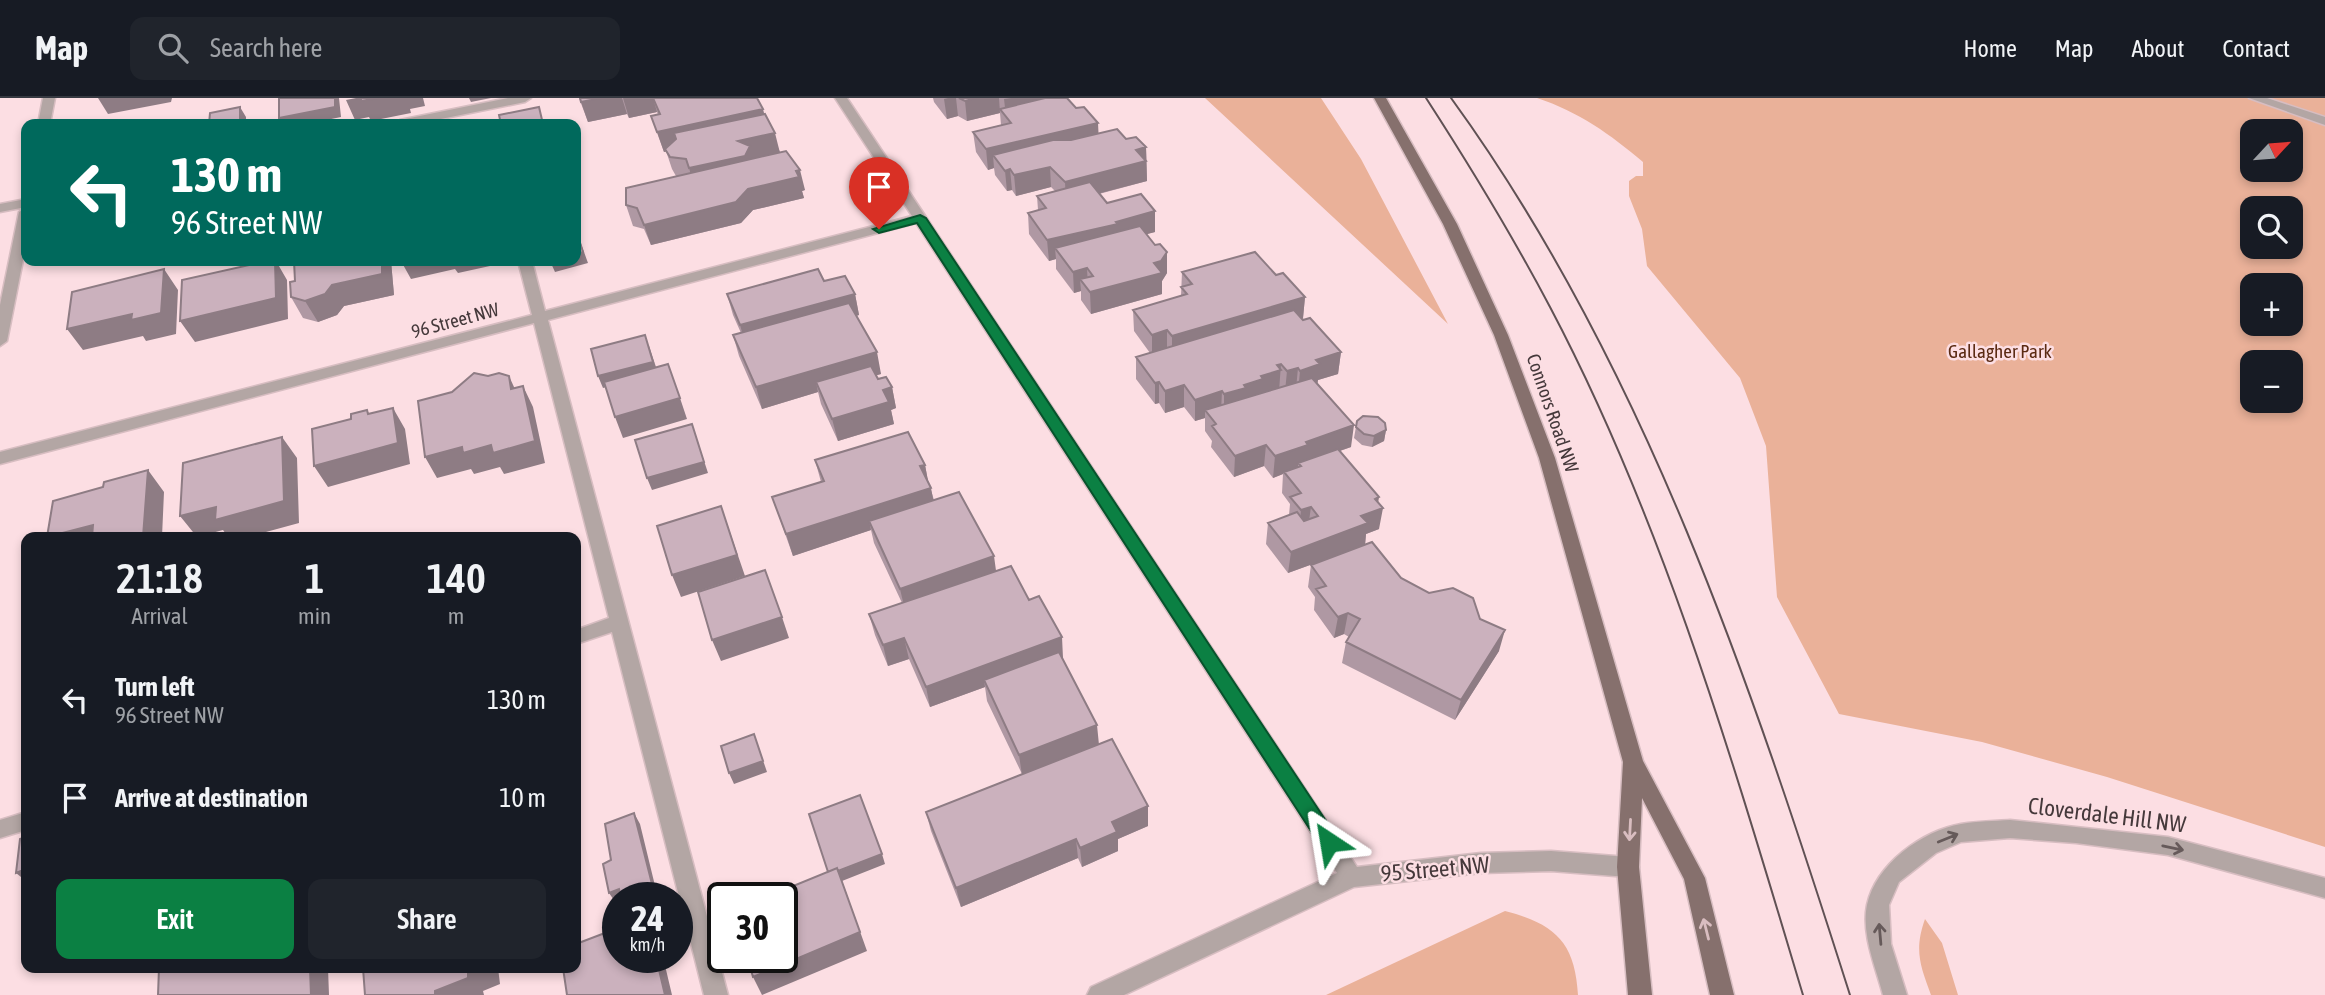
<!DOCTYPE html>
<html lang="en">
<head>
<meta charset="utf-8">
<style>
  :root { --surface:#171b24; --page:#20242c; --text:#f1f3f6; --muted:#9ea1a6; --line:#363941; --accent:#0b8043 }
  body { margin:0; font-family:"Asap Condensed",sans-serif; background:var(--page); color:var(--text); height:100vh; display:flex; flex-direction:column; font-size:26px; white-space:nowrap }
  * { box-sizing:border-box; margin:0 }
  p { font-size:23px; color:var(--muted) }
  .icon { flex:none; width:38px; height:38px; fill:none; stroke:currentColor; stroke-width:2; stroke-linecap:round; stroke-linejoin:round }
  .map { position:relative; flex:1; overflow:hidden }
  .side { position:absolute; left:21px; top:434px; width:560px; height:441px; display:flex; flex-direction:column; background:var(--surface); border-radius:14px; box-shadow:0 4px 10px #0003 }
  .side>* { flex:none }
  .guide { position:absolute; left:21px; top:21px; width:560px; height:147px; border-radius:14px; box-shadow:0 4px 10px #0003; background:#00695c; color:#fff; overflow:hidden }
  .needle { width:46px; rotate:64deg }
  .tools { position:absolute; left:2240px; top:21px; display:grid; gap:14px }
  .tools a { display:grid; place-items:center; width:63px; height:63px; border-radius:14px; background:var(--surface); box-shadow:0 4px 10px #0003; font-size:35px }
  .speed { position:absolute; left:602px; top:784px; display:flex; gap:14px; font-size:35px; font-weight:700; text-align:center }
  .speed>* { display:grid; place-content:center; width:91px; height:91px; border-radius:50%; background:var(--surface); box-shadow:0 4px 10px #0003; line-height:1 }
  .speed small { font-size:18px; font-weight:400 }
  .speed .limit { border:4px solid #111; border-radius:10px; background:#fff; color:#111 }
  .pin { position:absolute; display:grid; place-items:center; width:60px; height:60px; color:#fff; margin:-72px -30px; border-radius:50% 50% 50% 0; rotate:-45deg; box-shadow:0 0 7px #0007 }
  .pin .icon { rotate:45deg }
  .me { position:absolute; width:77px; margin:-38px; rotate:327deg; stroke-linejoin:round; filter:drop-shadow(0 0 5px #0008) }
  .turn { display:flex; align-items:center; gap:24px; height:147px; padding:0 35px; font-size:32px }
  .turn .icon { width:91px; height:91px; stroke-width:2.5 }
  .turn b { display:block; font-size:49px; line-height:60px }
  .eta { display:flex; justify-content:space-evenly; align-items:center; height:119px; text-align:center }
  .eta b { font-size:42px; font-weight:600; line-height:49px }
  .primary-button { display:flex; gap:14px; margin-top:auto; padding:14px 35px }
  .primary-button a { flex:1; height:80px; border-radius:14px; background:var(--accent); color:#fff; font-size:28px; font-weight:600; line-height:80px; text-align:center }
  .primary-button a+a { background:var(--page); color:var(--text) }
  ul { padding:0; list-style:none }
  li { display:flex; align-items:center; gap:21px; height:98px; padding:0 35px }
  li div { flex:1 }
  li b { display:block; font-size:26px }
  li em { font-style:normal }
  header { display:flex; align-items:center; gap:42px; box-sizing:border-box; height:98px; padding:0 35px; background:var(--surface); border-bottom:2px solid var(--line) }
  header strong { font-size:33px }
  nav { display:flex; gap:38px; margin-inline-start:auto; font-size:24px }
  .search { width:490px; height:63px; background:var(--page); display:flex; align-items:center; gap:18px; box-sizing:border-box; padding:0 24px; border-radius:14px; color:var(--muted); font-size:26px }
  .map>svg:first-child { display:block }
  .green { fill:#eab199; fill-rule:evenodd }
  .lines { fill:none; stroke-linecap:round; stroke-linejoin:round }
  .minor-casing { stroke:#d7bdc1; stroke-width:3 }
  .major-casing { stroke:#d7bdc1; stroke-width:3 }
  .minor { fill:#b3a6a4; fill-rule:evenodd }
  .major { fill:#86706d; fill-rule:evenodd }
  .tram { stroke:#605154; stroke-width:2 }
  .wall { fill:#af98a3 }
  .shaded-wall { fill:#8e7c84 }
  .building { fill:#cbb1bd; stroke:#8e7c84; stroke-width:2 }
  .oneway { stroke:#d9bdc0 }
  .oneway2 { stroke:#665a5a }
  .route { fill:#0b8043; stroke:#07532c; stroke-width:2 }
  .labels { text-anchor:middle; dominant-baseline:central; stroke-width:5; stroke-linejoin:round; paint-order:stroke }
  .street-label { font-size:19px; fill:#45393b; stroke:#fcdee3 }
  .park-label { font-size:19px; fill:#5b2a13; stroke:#fcdee3 }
  .near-street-label { font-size:23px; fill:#45393b; stroke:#fcdee3 }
</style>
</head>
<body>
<header>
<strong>Map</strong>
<div class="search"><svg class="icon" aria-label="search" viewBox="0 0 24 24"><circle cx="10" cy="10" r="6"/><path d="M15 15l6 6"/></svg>Search here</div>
<nav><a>Home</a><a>Map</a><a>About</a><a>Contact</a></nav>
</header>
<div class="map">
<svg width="2325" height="897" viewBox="0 0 2325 897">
  <rect width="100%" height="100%" fill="#fcdee3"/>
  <path class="green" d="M1205 0H1321L1361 61 1448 226Z
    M1537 0H2325V749L2107 679 1982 644 1839 616 1777 499 1766 348 1740 280 1647 168 1642 131 1629 98V83L1636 78H1643V64C1610 36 1579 14 1537 0ZM2252 33H2291V72H2252ZM2252 110H2291V149H2252ZM2252 187H2291V226H2252ZM2252 264H2291V303H2252Z
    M1505 813C1555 826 1575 844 1578 897H1326Z
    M1925 821 1942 845 1958 897H1931C1920 867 1914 852 1925 821Z"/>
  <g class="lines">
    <g class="minor-casing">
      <path id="minor" d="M43 0H55L50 26H38Z
        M508 0H531L525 4 416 26H394L400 22Z
        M835 0H847L1357 769 1481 755 1551 753 1628 759 1636 762 1639 769 1636 776 1628 779 1551 773 1481 775 1354 789 1124 897H1087L1091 889 1337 775 916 125 548 222 728 897H704L612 534 576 546V532L609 520 534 225 0 366V354L532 217 518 163H532L545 213 912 118Z
        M2249 0H2267L2325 19V27Z
        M26 101V109L0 114V106Z
        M26 110V147L7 243 0 248V207L19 114Z
        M26 714V732L0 740V722Z
        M2010 722 2168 739 2325 780V800L2168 757 2076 745 2010 740 1961 744 1936 755 1899 784 1889 807 1891 846 1907 897H1883C1876 870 1861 836 1867 807 1876 766 1922 733 1961 726 1977 723 1994 723 2010 722Z"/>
    </g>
    <g class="major-casing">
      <path id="major" d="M1374 0H1386L1457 126 1508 237 1555 360 1643 663 1705 780 1734 897H1710L1684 781 1642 700 1639 769 1652 897H1628L1617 769 1623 664 1539 360 1494 237 1443 126Z"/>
    </g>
    <use href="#minor" class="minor"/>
    <use href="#major" class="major"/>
    <path class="tram" d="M1426 0C1470 68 1512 137 1550 209 1664 425 1733 664 1803 897
      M1451 0C1645 267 1751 586 1850 897"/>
  </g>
  <path class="wall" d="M579 0H757L780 54 805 92 802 93 804 100 753 112 741 125 651 147 644 131 633 128 626 107 676 78 672 71 666 53 664 54 651 18 658 17 657 14 629 20 627 16 588 24Z
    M933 0H1067L1076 10 1098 25V35L1126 41 1146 49 1147 83 1099 96 1107 105 1155 113V134L1146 136 1155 147 1167 154V175L1162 183V196L1091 216 1081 202V193L1074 195 1056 171V161L1049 163 1029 136 1028 115 1038 112 1037 98 1055 93 1051 89 1016 98 1012 92 1007 93 995 77 994 70 988 72 976 54 973 34 1001 27 1000 15 967 23 958 18 947 21 934 4Z
    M294 163H391L394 197 344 208 337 217 318 224 303 220 291 199 295 183Z
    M1182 174 1276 177 1305 199 1303 220H1301L1341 254 1338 276 1318 282 1317 286 1351 349 1340 353 1378 405 1379 431 1366 436 1365 447 1288 475 1266 446 1268 425 1289 417 1290 406 1282 395 1283 376 1273 380 1264 368 1234 379 1211 349 1212 343 1205 333V320L1195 323 1184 309 1165 315 1159 305 1155 306 1136 281V259L1150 255 1134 233 1133 212 1181 198Z
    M824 183 855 196 859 217 856 218 881 276 876 277 878 281 892 289 896 310 891 312 894 326 838 343 821 306 818 294 762 311 739 258 733 237 741 235 733 217 727 196Z
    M1357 323 1386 332 1384 343 1372 349 1362 347 1354 340Z
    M815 362 925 367 928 383 934 402 996 473 1029 502 1063 560H1062L1099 647 1148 708V728L1118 741V753L1082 769 1078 760 961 809 931 733 926 714 1022 676 987 603 985 589 930 609 909 561 888 568 875 537 869 516 902 505 874 445 871 432 793 458 772 399 821 384Z
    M1311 467 1401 480 1480 521 1499 553 1455 622 1342 565 1346 544 1349 539 1344 536 1334 540 1314 512 1315 499 1308 489Z"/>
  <path class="shaded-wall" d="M98 0H172L171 4 108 16Z
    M335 0H339L341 19 307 26H282L279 20Z
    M356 0H423L425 8 410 11 411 15 371 23 369 19 355 22 346 2Z
    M469 0H491L471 4Z
    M601 0H622L627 16 588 24 581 4Z
    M623 0H667H653L657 14 629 20Z
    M948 0H956L958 18 947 21 944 1Z
    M976 0H999L1000 15 967 23 965 3Z
    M1011 0H1054L1006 18 1004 1Z
    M240 9 246 19V26H234Z
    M763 11 768 31 674 35 678 51 664 54 657 34Z
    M1098 25 1099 45 993 57 994 70 988 72 986 51Z
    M775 35 780 55 695 91 689 70 738 43Z
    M1146 49 1147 83 1066 104 1065 84 1136 52Z
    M1050 69 1051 89 1016 98 1014 77Z
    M1010 71 1012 92 1007 93 1005 73Z
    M800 72 805 92 802 93 804 100 753 112 741 125 651 147 644 127 748 91Z
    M1155 113V134L1118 144 1055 150 1056 161 1049 163 1047 142Z
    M576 132 588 165 555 174 550 163H576Z
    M1167 154V175L1162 183V196L1091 216 1090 194 1154 165Z
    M275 163H276L287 182 288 221 195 244 180 223Z
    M382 163H391L394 197 344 208 337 217 318 224 305 203 332 187Z
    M401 163H489L490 168 458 175 455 171 411 181Z
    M1087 170 1088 191 1080 181 1081 193 1074 195 1073 174Z
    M164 171 178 192 176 236 146 243 143 238 83 252 67 231Z
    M855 196 859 217 746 248 740 227Z
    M1305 199 1303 220 1172 259V238Z
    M1167 232V253L1152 258V237Z
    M649 248 658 275 603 290 598 278Z
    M877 254 881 276 820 294 816 284 818 294 762 311 756 289Z
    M1341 254 1338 276 1318 282 1317 288 1298 294 1300 273 1316 262Z
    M1281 266 1279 293 1224 318V296L1244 287 1277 267Z
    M1298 270 1296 291 1285 294 1287 273Z
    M509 278 519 300 511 291Z
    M1159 284V305L1155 306V285Z
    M1184 287V309L1165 315V293Z
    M523 288 533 309 545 365 504 376 500 369 474 376 471 371 437 380 425 359Z
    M892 289 896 310 891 312 894 326 838 343 832 321 883 292Z
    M1222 293 1221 314 1205 312V320L1195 323V302Z
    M680 300 687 321 623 340 615 319Z
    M393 310 405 331 410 366 328 389 314 368Z
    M692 326 708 375 652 392 647 380Z
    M1354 327 1351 349 1307 364 1301 368 1298 365V371L1284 374 1283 376 1273 380 1275 358 1306 344Z
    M1386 332 1384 343 1372 349 1374 338Z
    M282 339 297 360 299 425 248 439H228L223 432 197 439 180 418Z
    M1266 347 1264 368 1234 379 1235 358Z
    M925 367 929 388 920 368Z
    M148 372 164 394 162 439H143Z
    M931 390 935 411 869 423 871 432 793 458 786 436Z
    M1379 399 1377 412 1383 410 1379 431 1366 436 1365 447 1288 475 1291 454 1361 418 1375 401Z
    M721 408 745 478 681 499 672 477Z
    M1311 409 1308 430 1299 434 1301 412Z
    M93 427 103 439H49Z
    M994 458 997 480 905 512 900 491Z
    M1348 515 1344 536 1334 540 1338 519Z
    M782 519 789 540 721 563 712 542Z
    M1505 532 1499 553 1455 622 1461 602Z
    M1062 539 1063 560 987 588 984 582 985 589 930 609 926 589Z
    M904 540 909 561 888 568 883 547Z
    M1097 627 1099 647 1022 677 1019 657Z
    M754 636 767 674 734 686 729 675Z
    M1148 708V728L1118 741V753L1082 769 1080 750 1112 724Z
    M634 715 640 726 658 800H628Z
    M1076 741 1078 760 961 809 956 790Z
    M882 756 885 766 842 783 867 853 762 897 753 879 829 777Z
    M26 771V783L16 775Z
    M619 791 624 800H618V804L616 805 609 795Z
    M656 859H663L672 897H665Z
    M310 870H328L329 897H311Z
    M480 870H498L500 886 483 893 484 897H435V893L468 875Z"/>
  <path class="building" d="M279 0H335V9L279 20Z
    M361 0H378L361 3Z
    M580 0H601L581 4Z
    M653 0H757L763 11 657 34 651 18 660 16Z
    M959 0H976L965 3Z
    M1045 0H1067L1076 10 1084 9 1098 25 986 51 973 34 1011 25 1000 11Z
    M240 9V25L234 26H209L210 15Z
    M539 9 543 26H501L499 17Z
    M765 16 775 35 738 43 750 48 745 58 689 70 686 61 670 59 665 51 676 41 674 35Z
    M1117 31 1126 41 1136 39 1146 49 1136 52 1146 63 1065 84 1050 69 1014 77 1010 71 1005 73 993 57 1053 42H1071Z
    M786 53 800 72 796 73 799 79 748 91 736 104 644 127 637 110 626 107V90Z
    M1090 84 1107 105 1141 96 1155 113 1116 124 1118 126 1047 142 1028 115 1046 110 1037 98Z
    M1140 128 1155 147 1160 146 1167 154 1161 163 1154 165 1162 175 1090 194 1080 181 1093 178 1087 170 1073 174 1055 150Z
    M576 132 583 154 576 156Z
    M1255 154 1276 177 1283 175 1305 199 1172 238 1167 232 1152 237 1133 212 1187 196 1181 189 1192 186 1182 174Z
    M267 163H275L276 200 180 223 182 182Z
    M294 163H382V176L332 187 325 196 305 203 291 199 290 184 295 183Z
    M164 171 161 215 131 222 132 216 67 231 72 194Z
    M818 171 824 183 845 178 855 196 740 227 727 196Z
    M849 205 877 254 756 289 733 237Z
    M1294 212 1303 222 1310 220 1341 254 1316 262 1320 266 1300 273 1298 270 1287 273 1281 266 1277 267 1281 272 1261 278 1263 281 1244 287 1246 290 1224 296 1222 293 1195 302 1184 287 1165 293 1159 284 1155 285 1136 259Z
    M645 237 653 264 598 278 591 251Z
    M668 266 680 300 615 319 604 284Z
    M871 268 878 281 886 279 892 289 883 292 889 304 832 321 816 284Z
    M474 275 488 278 499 275 509 278 511 291 523 288 535 343 493 355 491 347 463 355 462 349 425 359 418 303 452 294Z
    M1312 280 1354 327 1306 344 1308 347 1275 358 1266 347 1235 358 1212 328 1216 326 1205 312Z
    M393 310 398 345 314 368 312 331 351 321V316L367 312 368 316Z
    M1363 318 1378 319 1385 325 1386 332 1374 338 1364 336 1356 329 1357 323Z
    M692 326 704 364 647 380 635 342Z
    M908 334 925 367 920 368 931 390 786 436 772 399 824 383 815 362Z
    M282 339 284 403 215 422 216 409 180 418 183 365Z
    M1338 351 1379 399 1375 401 1383 410 1361 418 1368 425 1291 454 1268 425 1297 414 1304 423 1318 418 1311 409 1301 412 1290 399 1301 395 1284 374 1301 368 1298 365Z
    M148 372 143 439H92L93 427 47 439 53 403 103 389 104 384Z
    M959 394 994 458 900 491 869 423Z
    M721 408 737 457 672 477 657 428Z
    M1372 444 1401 480 1429 495 1453 490 1473 500 1480 521 1505 532 1461 602 1346 544 1360 521 1348 515 1338 519 1316 491 1326 488 1311 467Z
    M1011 468 1029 502 1039 498 1062 539 926 589 904 540 883 547 869 516Z
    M765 472 782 519 712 542 698 494Z
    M1059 554 1097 627 1019 657 984 582Z
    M754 636 763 663 729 675 721 648Z
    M1112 641 1148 708 1112 724 1117 734 1080 750 1076 741 956 790 926 714Z
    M860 697 882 756 838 773 837 770 828 774 809 716Z
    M634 715 653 790 628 800H621L619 791 609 795 603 766 611 762 605 726Z
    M26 739V771L16 775 20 741Z
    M837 770 860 834 753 879 747 859H782V800H764Z
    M618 830V859H656L665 897H567L563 870H576V846Z
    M159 870H310L311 897H158Z
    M363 870H480L468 875V880L435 893V897H365Z"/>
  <defs><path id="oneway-shaft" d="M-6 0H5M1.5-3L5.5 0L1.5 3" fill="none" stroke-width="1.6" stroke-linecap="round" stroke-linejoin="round" transform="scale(1.75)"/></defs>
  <g class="oneway">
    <use href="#oneway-shaft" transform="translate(1630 732) rotate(93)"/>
    <use href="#oneway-shaft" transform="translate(1706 831) rotate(-104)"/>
  </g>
  <g class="oneway2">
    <use href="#oneway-shaft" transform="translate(1948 740) rotate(-22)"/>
    <use href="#oneway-shaft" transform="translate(2173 750) rotate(12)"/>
    <use href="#oneway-shaft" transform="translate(1880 836) rotate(-95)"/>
  </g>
  <path class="route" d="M920 117 926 120 1336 738 1339 744 1336 750 1329 752 1322 750 917 125 879 135 873 131Z"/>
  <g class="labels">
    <g class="street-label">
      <text transform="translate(455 222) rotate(-15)">96 Street NW</text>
      <text transform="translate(1553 315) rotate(71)">Connors Road NW</text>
    </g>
    <g class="park-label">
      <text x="2000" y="253">Gallagher Park</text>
    </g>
    <g class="near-street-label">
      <text transform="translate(2107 717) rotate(7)">Cloverdale Hill NW</text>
      <text transform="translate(1435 771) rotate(-5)">95 Street NW</text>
    </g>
  </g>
</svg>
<div class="tools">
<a><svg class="needle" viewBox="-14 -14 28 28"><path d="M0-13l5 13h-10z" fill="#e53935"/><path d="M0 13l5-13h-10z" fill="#9ea1a6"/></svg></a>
<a><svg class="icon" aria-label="search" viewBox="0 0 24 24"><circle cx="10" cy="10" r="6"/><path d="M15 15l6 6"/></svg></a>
<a>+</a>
<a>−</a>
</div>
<div class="speed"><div>24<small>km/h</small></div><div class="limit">30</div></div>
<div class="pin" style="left:879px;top:131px;background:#d93025"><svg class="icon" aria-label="arrive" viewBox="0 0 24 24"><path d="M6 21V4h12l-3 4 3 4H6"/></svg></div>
<svg class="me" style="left:1329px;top:744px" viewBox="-20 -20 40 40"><path d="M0-17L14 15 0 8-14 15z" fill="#0b8043" stroke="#fff" stroke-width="4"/></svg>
<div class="guide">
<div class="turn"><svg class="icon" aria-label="left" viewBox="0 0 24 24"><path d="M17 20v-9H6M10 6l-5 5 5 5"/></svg><div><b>130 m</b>96 Street NW</div></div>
</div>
<section class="side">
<div class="eta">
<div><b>21:18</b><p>Arrival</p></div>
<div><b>1</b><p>min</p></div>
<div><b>140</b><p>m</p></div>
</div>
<ul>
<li><svg class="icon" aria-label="left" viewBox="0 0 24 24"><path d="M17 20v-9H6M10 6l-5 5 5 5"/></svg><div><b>Turn left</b><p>96 Street NW</p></div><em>130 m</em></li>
<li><svg class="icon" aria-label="arrive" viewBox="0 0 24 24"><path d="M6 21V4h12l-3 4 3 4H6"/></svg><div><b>Arrive at destination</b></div><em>10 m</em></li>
</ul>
<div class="primary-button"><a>Exit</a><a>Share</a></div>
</section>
</div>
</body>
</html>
